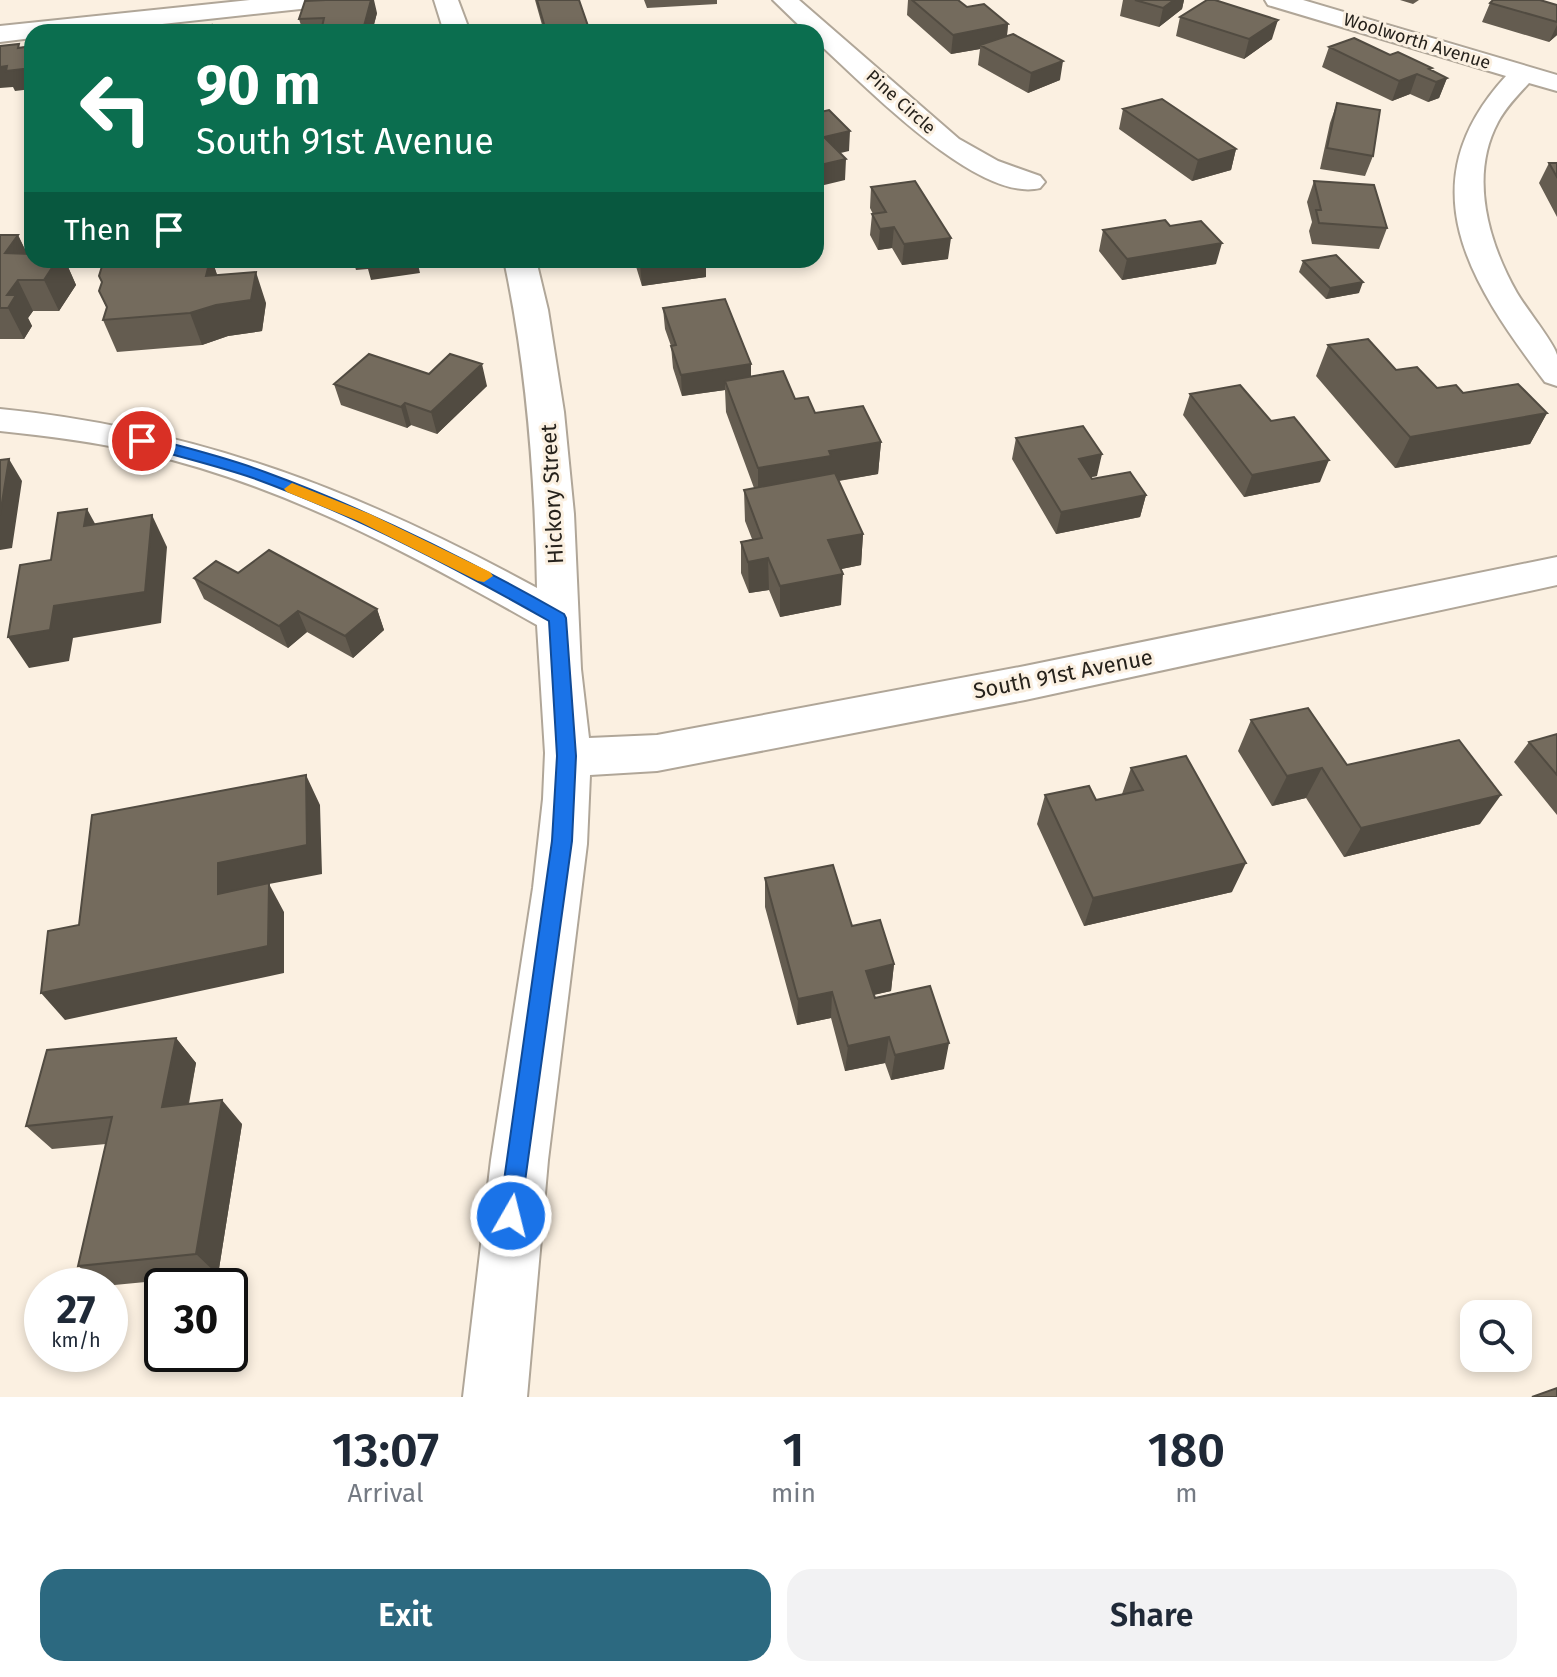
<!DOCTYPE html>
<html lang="en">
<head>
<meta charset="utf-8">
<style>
  :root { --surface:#fff; --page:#f2f2f3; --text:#1f2937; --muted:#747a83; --accent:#2c6980 }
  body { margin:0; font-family:"Fira Sans",sans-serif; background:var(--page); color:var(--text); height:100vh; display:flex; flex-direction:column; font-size:30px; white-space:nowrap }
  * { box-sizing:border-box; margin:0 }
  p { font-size:26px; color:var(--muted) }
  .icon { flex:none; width:44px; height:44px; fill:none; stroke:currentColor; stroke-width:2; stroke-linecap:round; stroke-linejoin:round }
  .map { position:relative; height:1397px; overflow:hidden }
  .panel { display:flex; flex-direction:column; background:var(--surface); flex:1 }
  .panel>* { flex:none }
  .top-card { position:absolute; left:24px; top:24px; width:800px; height:244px; border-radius:24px; box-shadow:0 4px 12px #0003; background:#0b6e4f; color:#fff; overflow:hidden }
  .tools { position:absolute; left:1460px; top:1300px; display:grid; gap:16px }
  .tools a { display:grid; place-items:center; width:72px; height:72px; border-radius:16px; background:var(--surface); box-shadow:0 4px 12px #0003; font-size:40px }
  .speed { position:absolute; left:24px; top:1268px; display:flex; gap:16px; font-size:40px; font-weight:700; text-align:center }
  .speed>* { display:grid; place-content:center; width:104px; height:104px; border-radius:50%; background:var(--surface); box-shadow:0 4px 12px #0003; line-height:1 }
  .speed small { font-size:20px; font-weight:400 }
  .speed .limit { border:4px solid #111; border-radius:12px; background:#fff; color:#111 }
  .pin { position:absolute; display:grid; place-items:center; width:68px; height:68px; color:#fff; margin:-34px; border:4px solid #fff; border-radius:50%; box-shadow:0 2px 8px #0007 }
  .me { position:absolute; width:88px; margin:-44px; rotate:8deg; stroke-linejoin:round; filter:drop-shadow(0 0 6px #0008) }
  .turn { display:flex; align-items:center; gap:28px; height:168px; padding:0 40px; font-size:36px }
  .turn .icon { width:104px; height:104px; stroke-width:2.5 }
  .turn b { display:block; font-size:56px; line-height:68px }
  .then { display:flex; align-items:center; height:76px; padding:0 40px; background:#0003; gap:16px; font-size:30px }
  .eta { display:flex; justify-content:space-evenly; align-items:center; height:136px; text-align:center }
  .eta b { font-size:48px; font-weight:600; line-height:56px }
  .primary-button { display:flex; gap:16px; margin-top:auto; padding:16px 40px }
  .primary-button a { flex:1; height:92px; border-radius:24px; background:var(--accent); color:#fff; font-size:32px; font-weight:600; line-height:92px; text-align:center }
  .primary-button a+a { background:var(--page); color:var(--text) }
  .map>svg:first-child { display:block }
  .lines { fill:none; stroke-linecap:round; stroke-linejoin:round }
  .minor-casing { stroke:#b0a698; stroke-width:4 }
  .minor { fill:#fff; fill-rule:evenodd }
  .wall { fill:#645c50 }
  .shaded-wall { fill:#514b41 }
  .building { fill:#746b5d; stroke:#514b41; stroke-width:2 }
  .route { fill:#1a73e8; stroke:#114b97; stroke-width:2 }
  .slow { fill:#f59e0b }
  .labels { text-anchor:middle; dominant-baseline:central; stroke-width:6; stroke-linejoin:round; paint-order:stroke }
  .far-street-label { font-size:18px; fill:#26221c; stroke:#fbf0e1 }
  .street-label { font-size:22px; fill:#26221c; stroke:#fbf0e1 }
</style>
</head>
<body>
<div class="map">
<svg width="1557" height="1397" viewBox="0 0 1557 1397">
  <rect width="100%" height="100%" fill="#fbf0e1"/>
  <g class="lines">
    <g class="minor-casing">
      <path id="minor" d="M250 0H331L328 5 319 7 89 32H32V38L0 42V26Z
        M434 0H458L470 32H444Z
        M773 0H799L959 139 998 161 1040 176 1045 182 1040 188C977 204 861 81 816 41V32H806Z
        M1265 0H1303L1557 75V91L1529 83C1518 95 1506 107 1498 122 1469 176 1488 242 1517 293 1525 307 1555 344 1557 355 1557 364 1557 376 1557 386L1545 382C1470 283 1406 185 1506 76L1268 5Z
        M504 260H536L548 310 564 412 574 514 581 669 589 738 657 735 1025 666 1557 557V585L1025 700 657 771 590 775 587 844 548 1160 527 1397H463L491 1160 533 888 543 799 545 753 537 625C413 555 284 485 144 453 96 442 48 436 0 431V409C200 429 361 492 537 588 535 477 527 368 504 260Z"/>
    </g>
    <use href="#minor" class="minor"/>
  </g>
  <path class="wall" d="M535 0H579L588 32H544Z
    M644 0H717V4L647 8Z
    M908 0H958L967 7 1008 24 1007 36 1060 80 1028 93 978 65 980 49 951 54 907 15Z
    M1123 0H1184L1182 9 1159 27 1120 16Z
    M1400 0H1419L1413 4Z
    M1490 3 1557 5V35L1549 42 1482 22Z
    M377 13 372 32H303L299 19Z
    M1180 17 1272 39 1244 59 1176 36Z
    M1329 47 1390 55 1432 68 1431 70 1447 78 1439 98 1428 102 1410 94 1392 101 1322 67Z
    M1337 103 1373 156 1365 176 1320 169 1330 123Z
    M1123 109 1236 149 1231 170 1192 181 1119 129Z
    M1549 163H1557V217L1539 183Z
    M1314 181 1387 228 1379 249 1312 244 1309 231 1312 222 1307 202Z
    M871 187 948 259 902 265 892 248 878 250 870 235 872 214H873L870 208Z
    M1170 226 1216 264 1122 280 1099 251 1103 230Z
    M0 235H18L27 254 32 260H65L76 285 59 311H33L28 318 32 326 24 339H0Z
    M100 260H155L156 262 182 260H212L217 275 266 303 262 331 228 336 202 345 117 352 103 320 107 309 99 291 102 283 99 276 103 265Z
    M634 260H706V277L642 286Z
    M1303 261 1359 293 1326 299 1299 272Z
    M663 308 751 376 795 399 815 413 881 442 878 474 839 481 863 534 861 565 841 569V605L780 617 769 590 749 593 741 573V542L752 539 745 521 744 490 754 488 726 412 725 390 682 396 673 368 671 346 665 329Z
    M1328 345 1396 370 1437 388 1463 393 1547 413 1530 444 1395 468 1316 376Z
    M429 374 487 386 437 434 411 425 407 428 341 405 334 384Z
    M1190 394 1320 482 1244 497 1183 415Z
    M1016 438 1097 476 1091 477 1092 479 1146 495 1140 517 1056 534 1012 459Z
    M238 573 377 609 384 630 353 658 307 632 288 648 204 599 194 578Z
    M1251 720 1347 765 1480 824 1344 857 1306 798 1272 806 1238 751Z
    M1557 734V815L1514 762 1529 742Z
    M1131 768 1232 892 1084 926 1037 824 1045 795 1096 800 1122 794Z
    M765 878 852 926 894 964 891 991 874 995 875 998 944 1069 891 1080 885 1063 845 1071 831 1018 797 1025 765 907Z
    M176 1038 196 1063 189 1104 242 1124 218 1275 104 1286 78 1266 106 1144 52 1149 26 1126Z"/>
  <path class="shaded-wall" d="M371 0H374L377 13 372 32H366L364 26Z
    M1174 0H1184L1182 9 1159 27 1163 8Z
    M1278 20 1272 39 1244 59 1249 39Z
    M1008 24 1006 44 980 45V49L951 54 953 35Z
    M1557 25V35L1549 42Z
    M588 26V32H547L546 31Z
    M1063 61 1060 80 1028 93 1031 73Z
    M7 66 32 68V89L15 91 13 87 0 88V67Z
    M1417 74 1410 94 1392 101 1399 81Z
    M1447 78 1439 98 1428 102 1436 82Z
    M850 131 849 151 824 157V137Z
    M1236 149 1231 170 1192 181 1198 160Z
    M846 159 845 180 816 187V166Z
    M894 227 892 248 878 250 880 229Z
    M18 235 33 266 5 253Z
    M951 238 948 259 902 265 904 244Z
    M1222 243 1216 264 1122 280 1127 259Z
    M57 260H65L76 285 59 311 44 280Z
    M210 260H212L222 289 256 272 266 303 262 331 228 336 202 345 190 313 206 276Z
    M353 260H417L420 273 371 280 368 269 356 270Z
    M675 260H706V277L642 286 640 264Z
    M18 280 33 311 28 318 32 326 24 339 8 308 7 295Z
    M1363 282 1359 293 1326 299 1330 288Z
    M482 364 487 386 437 434 431 412Z
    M751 364V386L725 381V390L682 396 681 375Z
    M405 403 411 425 407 428 401 407Z
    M1547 413 1530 444 1395 468 1410 437Z
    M881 442 878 474 830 482 758 500V468L829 451Z
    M1102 454 1097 476 1074 480 1079 459Z
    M9 459 22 481 12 548 0 550V515Z
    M1329 460 1320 482 1244 497 1252 475Z
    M1146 495 1140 517 1056 534 1061 512Z
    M87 509 104 540 84 526Z
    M152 515 167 547 161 623 73 638 69 661 29 668 8 637 54 606Z
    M863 534 861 565 827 572 828 540Z
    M768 558 769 590 749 593 748 562Z
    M843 574 841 605 780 617V586Z
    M377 609 384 630 353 658 345 636Z
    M298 611 307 632 288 648 279 626Z
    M1322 768 1306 798 1272 806 1287 776Z
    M306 775 320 805 322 874 269 884 284 912V973L65 1020 41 993 218 894V863Z
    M1501 795 1480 824 1344 857 1361 828Z
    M1246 863 1232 892 1084 926 1093 898Z
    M894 964 891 991 863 997 866 971Z
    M832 992 831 1018 797 1025 798 999Z
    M889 1037 885 1063 845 1071 848 1046Z
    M176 1038 196 1063 183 1131 162 1107Z
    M949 1043 944 1069 891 1080 895 1055Z
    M222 1100 242 1124 218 1275 196 1254Z"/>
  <path class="building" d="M326 0H371L364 26 322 27 324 18 299 19 305 1Z
    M537 0H579L588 26 546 31Z
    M912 0H958L967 7 984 4 1008 24 953 35Z
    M1135 0H1174L1163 8Z
    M1207 0H1215L1278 20 1249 39 1180 17Z
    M1493 0H1540L1557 5V22L1490 3Z
    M212 25V32H155Z
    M1013 34 1063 61 1031 73 980 45Z
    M1354 38 1390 55 1398 52 1432 68 1429 69 1447 78 1436 82 1417 74 1399 81 1329 47Z
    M19 44 18 48 32 46V68L6 71 7 66 0 67V46Z
    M1162 99 1236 149 1198 160 1123 109Z
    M1337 103 1380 110 1373 156 1327 148Z
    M829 110 850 131 824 137 846 159 816 166V113Z
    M1549 163H1557V177Z
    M915 181 951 238 904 244 894 227 880 229 872 214 886 212 871 187Z
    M1314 181 1374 185 1387 228 1319 223 1316 210H1321Z
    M1165 220 1170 226 1201 221 1222 243 1127 259 1103 230Z
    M0 235H18L5 253 32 254V260H57L44 280H18L7 295H16L8 308H0Z
    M1336 255 1363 282 1330 288 1303 261Z
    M101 260H155L156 262 182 260H210L206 276 256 272 251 300 216 305 190 313 103 320 107 307 99 291 102 282 99 276 103 263Z
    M639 260H675L640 264Z
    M725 299 751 364 681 375 671 346 676 345 663 308Z
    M1368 339 1396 370 1417 367 1437 388 1456 385 1463 393 1518 384 1547 413 1410 437 1328 345Z
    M369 354 429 374 450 354 482 364 431 412 405 403 401 407 334 384Z
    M783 371 795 399 808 397 815 413 863 406 881 442 829 451 831 456 758 468 725 381Z
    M1240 385 1271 421 1294 417 1329 460 1252 475 1190 394Z
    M1083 426 1102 454 1079 459 1092 479 1130 472 1146 495 1061 512 1016 438Z
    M9 459 0 515V460Z
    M835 473 863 534 828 540 843 574 780 586 768 558 748 562 741 542 762 538 744 490Z
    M87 509 84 526 152 515 145 592 54 606 50 630 8 637 20 565 51 560 58 513Z
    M269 550 377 609 345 636 298 611 279 626 194 578 216 561 238 573Z
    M1308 708 1347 765 1459 740 1501 795 1361 828 1322 768 1287 776 1251 720Z
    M1557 734V775L1529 742Z
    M1186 756 1246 863 1093 898 1045 795 1089 786 1096 800 1143 790 1131 768Z
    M306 775 307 845 218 863V894L269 883 268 946 41 993 48 931 79 925 92 815Z
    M833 865 852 926 880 920 894 964 866 971 875 998 930 986 949 1043 895 1055 889 1037 848 1046 832 992 798 999 765 878Z
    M176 1038 162 1107 222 1100 196 1254 78 1266 112 1117 26 1126 47 1050Z
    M1557 1388V1397H1532Z"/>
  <path class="route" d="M142 436C183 447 226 457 265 472 369 510 467 559 564 614L566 618 576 756 572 841 519 1225 511 1228 502 1225 499 1216 552 841 557 756 549 621C454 567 357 516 253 478 215 465 175 456 136 444L134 441Z"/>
  <path class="slow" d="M292 483 370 514 490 572 493 576 484 582 478 581 358 521 287 492 284 489Z"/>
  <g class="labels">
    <g class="far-street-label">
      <text transform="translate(1417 41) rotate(17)">Woolworth Avenue</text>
      <text transform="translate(901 102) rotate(42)">Pine Circle</text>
    </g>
    <g class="street-label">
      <text transform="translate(552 494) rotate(-93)">Hickory Street</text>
      <text transform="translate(1063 674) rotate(-11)">South 91st Avenue</text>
    </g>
  </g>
</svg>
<div class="tools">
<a><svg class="icon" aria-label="search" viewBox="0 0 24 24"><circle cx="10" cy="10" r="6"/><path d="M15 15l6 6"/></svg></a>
</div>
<div class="speed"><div>27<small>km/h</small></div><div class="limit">30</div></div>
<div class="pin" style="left:142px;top:441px;background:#d93025"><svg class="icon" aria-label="arrive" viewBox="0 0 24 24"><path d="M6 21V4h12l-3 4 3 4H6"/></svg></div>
<svg class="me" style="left:511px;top:1216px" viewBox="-20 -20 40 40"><circle r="17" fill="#1a73e8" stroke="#fff" stroke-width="3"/><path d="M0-11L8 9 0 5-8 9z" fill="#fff"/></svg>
<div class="top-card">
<div class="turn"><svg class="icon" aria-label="left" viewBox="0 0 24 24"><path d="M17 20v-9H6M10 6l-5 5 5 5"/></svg><div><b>90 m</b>South 91st Avenue</div></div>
<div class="then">Then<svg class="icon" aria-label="arrive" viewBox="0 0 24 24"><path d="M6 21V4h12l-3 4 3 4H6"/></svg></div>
</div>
</div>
<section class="panel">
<div class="eta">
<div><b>13:07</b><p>Arrival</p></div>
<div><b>1</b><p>min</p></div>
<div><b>180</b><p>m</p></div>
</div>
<div class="primary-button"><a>Exit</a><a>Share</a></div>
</section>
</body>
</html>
